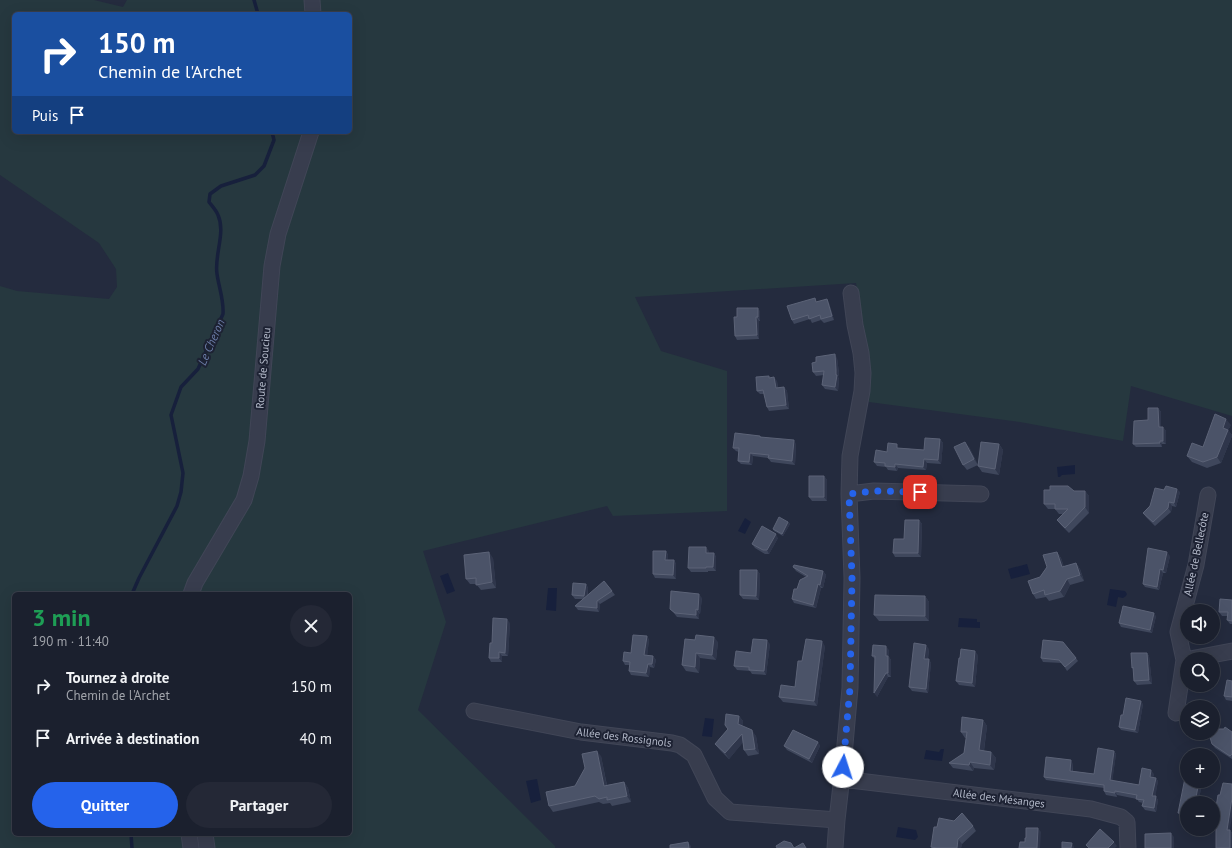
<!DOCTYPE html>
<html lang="fr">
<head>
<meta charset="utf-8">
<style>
  :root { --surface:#1b202e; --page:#242836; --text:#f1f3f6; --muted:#a0a3aa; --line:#393e4a; --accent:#2563eb }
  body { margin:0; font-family:"PT Sans",sans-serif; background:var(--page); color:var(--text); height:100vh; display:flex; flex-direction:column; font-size:15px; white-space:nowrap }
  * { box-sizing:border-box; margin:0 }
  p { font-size:13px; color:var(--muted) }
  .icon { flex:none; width:22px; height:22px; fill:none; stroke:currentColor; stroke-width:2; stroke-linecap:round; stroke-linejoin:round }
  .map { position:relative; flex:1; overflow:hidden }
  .drawer { position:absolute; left:12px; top:592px; width:340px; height:244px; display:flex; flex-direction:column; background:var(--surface); border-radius:6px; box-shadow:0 4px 16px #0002,0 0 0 1px var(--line) }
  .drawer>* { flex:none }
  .banner { position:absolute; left:12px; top:12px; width:340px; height:122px; border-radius:6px; box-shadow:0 4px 16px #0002,0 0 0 1px var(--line); background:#1a4fa0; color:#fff; overflow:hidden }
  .controls { position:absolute; left:1180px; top:604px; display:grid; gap:8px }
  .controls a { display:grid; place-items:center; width:40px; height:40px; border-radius:50%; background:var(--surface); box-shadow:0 4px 16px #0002,0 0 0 1px var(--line); font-size:20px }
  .pin { position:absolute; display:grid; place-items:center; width:34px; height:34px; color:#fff; margin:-17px; border-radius:8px; box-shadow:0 2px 6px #0006 }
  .me { position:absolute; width:44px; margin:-22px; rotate:5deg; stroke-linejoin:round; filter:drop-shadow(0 0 3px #0008) }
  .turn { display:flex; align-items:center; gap:14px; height:84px; padding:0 20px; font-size:18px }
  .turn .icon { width:52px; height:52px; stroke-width:2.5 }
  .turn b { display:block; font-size:28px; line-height:34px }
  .then { display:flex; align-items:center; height:38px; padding:0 20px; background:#0003; gap:8px; font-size:15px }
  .round { display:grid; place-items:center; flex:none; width:42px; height:42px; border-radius:21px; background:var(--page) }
  .summary { display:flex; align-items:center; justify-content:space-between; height:68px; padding:0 20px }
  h1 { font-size:24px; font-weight:700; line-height:30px; color:#1e9e55 }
  .cta { display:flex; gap:8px; margin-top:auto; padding:8px 20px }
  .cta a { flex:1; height:46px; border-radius:24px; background:var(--accent); color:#fff; font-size:16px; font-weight:700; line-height:46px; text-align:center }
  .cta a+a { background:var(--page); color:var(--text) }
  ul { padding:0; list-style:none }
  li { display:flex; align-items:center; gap:12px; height:52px; padding:0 20px }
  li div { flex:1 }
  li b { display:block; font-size:15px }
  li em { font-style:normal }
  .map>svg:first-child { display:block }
  .green { fill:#26383f; fill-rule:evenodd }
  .water { fill:#17203c }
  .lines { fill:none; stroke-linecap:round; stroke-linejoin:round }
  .stream { stroke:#17203c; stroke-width:3.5 }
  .minor-casing { stroke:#414657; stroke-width:17 }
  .minor { stroke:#383d4e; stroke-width:15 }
  .wall { fill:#3f475c }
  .shaded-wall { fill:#2f364b }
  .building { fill:#4b5368; stroke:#5c6377 }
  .route { stroke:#2563eb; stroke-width:7; stroke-dasharray:0 12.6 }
  .labels { text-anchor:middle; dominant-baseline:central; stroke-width:4; stroke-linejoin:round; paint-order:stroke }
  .street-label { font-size:11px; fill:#b3b9c9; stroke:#1d2233 }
  .water-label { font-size:12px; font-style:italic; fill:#6c7da8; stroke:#1d2233 }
</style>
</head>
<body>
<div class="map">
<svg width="1232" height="848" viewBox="0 0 1232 848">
  <rect width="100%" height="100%" fill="#242b3e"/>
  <path class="green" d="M0 0H94L123 7 127 0H1232V416L1131 386 1123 441 1020 422 869 402 871 370 856 283 635 297 661 351 727 371V511L613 516 607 506 423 551 446 622 418 710 555 846V848H0V286L17 291 109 299 117 287 116 269 99 243 0 175ZM14 14H350V132H14ZM14 594H350V834H14Z"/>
  <path class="water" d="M1075 465V474L1062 475 1060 477H1058L1057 467Z
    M745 518 751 522 745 534 738 531Z
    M1027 564 1030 574 1011 579 1008 569Z
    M448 573 455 591 447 594 440 576Z
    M548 588H557L556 611 546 610Z
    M1110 589 1125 591 1127 594 1126 596 1123 598 1118 597 1116 607 1107 605Z
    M959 618 977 619V622H980V628L958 627Z
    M705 718 714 719 712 737 702 736Z
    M941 749H944L942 761 924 759 926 750 939 752Z
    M1193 749 1211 753 1210 755H1192Z
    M537 779 541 800 531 803 526 781Z
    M898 827 916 830 918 837 915 840 896 837Z"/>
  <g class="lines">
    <path class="stream" d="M254 0 258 14
      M132 594 139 578 177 506 181 492 183 473 171 415 181 387 198 369 223 314C224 300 219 288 217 274 214 255 226 233 218 215 216 210 212 206 209 202L210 194 221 186 255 175 264 166 274 140 272 132
      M131 834 132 848"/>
    <g class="minor-casing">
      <path id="minor" d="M312 0 313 14
        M849 494 874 491 981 494
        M191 594 195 583 244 500 251 476 257 441 272 266 278 234 311 132
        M1190 659 1232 651
        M474 711 581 732 672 743 680 745 694 755 715 798 730 812 837 820
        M1176 713 1184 660 1178 632 1196 565 1208 495
        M842 779 1091 809 1121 817 1127 822 1128 848
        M189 834 191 848
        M205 834 207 848
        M835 848 837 820 843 767 850 688 852 578 849 494 850 456 862 391 863 373 861 353 855 325 851 293"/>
    </g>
    <use href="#minor" class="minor"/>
  </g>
  <path class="wall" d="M827 299 829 303 834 320 824 323 821 320 812 323 810 319 794 324 792 320 818 302Z
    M760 311V321H759V339L737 340 735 336 737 317Z
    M837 358 839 373 838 377 839 379 838 391 825 389 822 385 824 375 816 376 813 372 816 362Z
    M770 378 777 381 778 388 784 387 787 391 789 409 769 411 767 407 764 394H760L757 391Z
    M1158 408 1161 412V427H1163L1166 431V444H1162V447H1136L1133 444 1148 420Z
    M1231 425 1228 430 1232 435V436L1221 463 1207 468 1192 462 1187 456 1203 447Z
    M760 436 761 437 796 444 795 465 771 462 768 458 753 456 752 465 741 464 738 461 739 452 736 451 733 448Z
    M940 439 943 443 941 464 927 463 926 470 898 468 897 471 888 470 886 467 877 466 874 462 887 452 900 448 924 450Z
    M999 444 1003 450 999 475 982 472 978 466Z
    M969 447 978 465 967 470 963 465Z
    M824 476 827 480V501H812L809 497Z
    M1164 490 1180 492 1176 507 1172 506 1171 512 1155 526 1146 517 1143 513Z
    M1074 491H1085L1089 496V513L1069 533 1061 525 1057 520 1063 514H1059L1055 509H1048L1044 504Z
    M919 520 922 524 921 557H895L893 553Z
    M788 522 790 524 783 536 774 531 773 529Z
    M778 538 769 554H765L755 548 752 544Z
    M666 551 668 555V560H674L676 564V579L655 578 653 574Z
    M709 551V553H714L716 557V571H708V572H691L688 568Z
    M1057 552 1061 558 1064 567 1076 563 1080 569 1084 581 1070 585 1064 597 1049 601 1046 597 1036 599 1033 594 1040 577Z
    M1170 556 1166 573H1163L1159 590 1145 587 1143 584Z
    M493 558 496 588 481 590 476 584H470L466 579Z
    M793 567 823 571 826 575 823 588H821L816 608 794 603 792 599 806 577 796 571Z
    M757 570 760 574 759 600 743 599 740 595Z
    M586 584 588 588V595L612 591 615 595 600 604 599 612 578 610 575 606 583 599H575L572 595Z
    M925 596 929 602V621H879L874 615Z
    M702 598 700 614 699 613V619L677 617 673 612 670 609Z
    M1232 600V624H1230L1227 620 1228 616H1222L1219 612Z
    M1156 616 1152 633 1121 627 1119 623Z
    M510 623 508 656H502V662H491L489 658 492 643Z
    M647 636 649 640 647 655 653 656 656 660 654 668 650 667 649 677 631 675 629 671 630 665H625L623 661Z
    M685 639 718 642 716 660 700 658 699 673 686 671 682 665Z
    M770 644 766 675 752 674 750 671 737 670 734 666 751 653Z
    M825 646 817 706 783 702 779 697 795 687 802 661Z
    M929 649 928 659 931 663 928 693 912 691 909 687Z
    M889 650V657L891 660V677H888L877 697 875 659 872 656Z
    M1147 653 1149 656 1152 684 1137 685 1134 681V670L1132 668Z
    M978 655 975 687 959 685 956 681 960 658Z
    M1041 658H1076L1078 661 1067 671 1062 663 1043 662Z
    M1232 681V701L1226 700 1224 696Z
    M1143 704 1138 733 1121 730 1119 727 1123 715Z
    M739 716 743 721 742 726 756 736 759 754 748 756 744 750 743 742 729 759 719 749 715 744 728 729 725 725Z
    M983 720 987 726 984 751 991 752 996 758 994 770 974 768 973 771 953 768 949 763 964 753 966 738H965L961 732Z
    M1232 732V759L1215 748 1212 744Z
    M818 742 820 746 812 763 787 750 784 746Z
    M1114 751 1116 754 1112 781 1139 785 1154 774 1153 777 1158 781 1155 796 1158 800 1156 812 1145 810 1142 806 1143 803 1139 802 1137 799 1117 795V797L1106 795 1104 791V788L1046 780 1044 777 1073 764V771L1094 774Z
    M601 756 607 785 624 782 628 788 631 802 612 806 610 803 603 804 599 802 553 812 549 806 575 786Z
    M1187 781H1200L1202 784 1198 803H1187V816H1181L1178 813Z
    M1213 806 1232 833V848L1216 823H1214L1213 822Z
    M973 826 976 831 962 844 961 848H932L931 847 937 827Z"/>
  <path class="shaded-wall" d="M827 299 829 303 834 320 832 316Z
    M758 308 760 311V321L758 317Z
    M756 317 759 321V339L757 335Z
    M835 354 837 358 839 373 838 377 839 379 838 391 835 387 836 375Z
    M774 377 777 381 778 392 776 388Z
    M784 387 787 391 789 409 786 405Z
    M1158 408 1161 412V431L1159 427Z
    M1226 419 1231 425 1228 430 1232 435V436L1221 463 1217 457 1223 428Z
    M1163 427 1166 431V444L1163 441Z
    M940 439 943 443 941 464 938 460Z
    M794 440 796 444 795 465 792 461Z
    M1160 441 1162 444V447L1160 443Z
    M965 442 969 447 978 465 974 459Z
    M999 444 1003 450 999 475 995 469Z
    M750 453 753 456 752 465 749 462Z
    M924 459 927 463 926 470 923 467Z
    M895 464 898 468 897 471 895 467Z
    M824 476 827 480V501L824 497Z
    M1177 489 1180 492 1176 507 1174 503Z
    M1085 491 1089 496V513L1085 507Z
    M1169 502 1172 506 1171 512 1168 508Z
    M919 520 922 524 921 557 918 553Z
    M788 522 790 524 783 536 782 534Z
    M776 534 778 538 769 554 767 550Z
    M706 547 709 551V556L706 553Z
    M666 551 668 555V563L665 560Z
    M489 552 493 558 496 588 492 582Z
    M1057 552 1061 558 1066 573 1062 567Z
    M1167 552 1170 556 1166 573 1163 570Z
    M714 553 716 557V571L713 567Z
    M674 560 676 564V579L673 575Z
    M1076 563 1080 569 1084 581 1080 575Z
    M1160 569 1163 573 1159 590 1157 587Z
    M757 570 760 574 759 600 756 596Z
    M823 571 826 575 823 588 820 585Z
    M1067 579 1070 585 1064 597 1060 591Z
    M586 584 588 588 587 600 584 596Z
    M818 584 821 588 816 608 813 605Z
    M699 594 702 598 700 614 698 610Z
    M925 596 929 602V621L925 616Z
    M597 601 600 604 599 612 597 608Z
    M696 609 699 613V619L696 615Z
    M1154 613 1156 616 1152 633 1150 630Z
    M507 619 510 623 508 656 505 653Z
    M647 636 649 640 647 658 644 655Z
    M714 637 718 642 716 660 712 655Z
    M767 640 770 644 766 675 764 671Z
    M822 641 825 646 817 706 814 701Z
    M926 645 929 649 927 663 924 659Z
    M886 646 889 650V657L891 660V677L888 673 886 656Z
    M975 651 978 655 975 687 972 683Z
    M499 652 502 656V662L499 658Z
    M696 653 700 658 699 673 695 667Z
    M1147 653 1149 656 1152 684 1149 680Z
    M653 656 656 660 654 668 652 664Z
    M929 659 931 663 928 693 926 689Z
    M648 664 650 667 649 677 646 673Z
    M886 673 888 677 877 697 874 693Z
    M1141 701 1143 704 1138 733 1135 730Z
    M739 716 743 721 742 730 738 724Z
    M983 720 987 726 983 756 979 750Z
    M752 730 756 736 759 754 755 749Z
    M742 734 746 739 729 759 725 753Z
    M818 742 820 746 812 763 809 759Z
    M597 751 601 756 608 792 604 786Z
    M1114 751 1116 754 1112 784 1110 780Z
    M991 752 996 758 994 770 990 765Z
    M1071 760 1073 764 1072 774 1070 771Z
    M970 762 974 768 973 771 969 765Z
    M1151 770 1154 774 1153 780 1150 777Z
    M1156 778 1158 781 1155 799 1152 796Z
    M1199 781 1202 784 1198 803H1195Z
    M624 782 628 788 631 802 627 796Z
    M1115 791 1117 795V797L1115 793Z
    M1156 796 1158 800 1156 812 1154 808Z
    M1232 798V817L1229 834 1227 830Z
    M1038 828 1041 832 1040 848H1037Z
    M1230 830 1232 833V848H1230Z
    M1171 833 1174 837V848H1171Z
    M958 839 962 844 961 848H957Z
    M688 842 691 846V848H689Z
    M1114 842 1117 846 1115 848H1108Z
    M1072 843 1074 847V848H1071Z"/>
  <path class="building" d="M815 298 816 302 827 299 832 316 821 319 820 315 809 319 808 315 792 320 787 306Z
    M737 308H758V317H756L757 335 735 336 734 317H737Z
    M835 354 836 370V375H837L835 387 822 385 824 371 813 372 812 363 816 362V357Z
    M769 376V378L774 377 776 388 784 387 786 405 767 407 763 390 757 391 756 377Z
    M1148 408H1158L1159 427H1163V441H1160V443L1133 444 1134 421 1148 420Z
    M1215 414 1226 419 1223 428 1228 430 1217 457 1203 462 1187 456 1192 443 1203 447Z
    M735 433 760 436V437L794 440 792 461 768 458 769 455 750 453 749 462 738 461 739 448H733Z
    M925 438 940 439 938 460 924 459 923 467 895 464V467L885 466V463L874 462 876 450 887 452 888 443 897 444V448L924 450Z
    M965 442 974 459 963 465 954 447Z
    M981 442 999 444 995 469 978 466Z
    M809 476H824V497H809Z
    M1050 486H1068L1074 491H1085V507L1065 528 1057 520 1068 509H1055V504H1044V490H1050Z
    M1166 486 1177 489 1174 503 1169 502 1168 508 1153 522 1143 513 1150 506 1155 488 1164 490Z
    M779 517 788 522 782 534 773 529Z
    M905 520H919L918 553H893L894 539H904Z
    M762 526 776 534 767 550H763L752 544Z
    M689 547H706V553H714L713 567H706V568H688Z
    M1148 548 1167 552 1163 570 1160 569 1157 587 1143 584Z
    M653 551H666L665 560H674L673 575 653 574Z
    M489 552 492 582 476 585V578L466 579 464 555Z
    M1057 552 1062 567 1076 563 1080 575 1067 579 1060 591 1045 595 1044 590 1033 594 1028 581 1040 577 1047 567 1043 555Z
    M794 565 823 571 820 585 818 584 813 605 792 599 794 589H797L800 580 808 576 793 567Z
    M740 570H757L756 596 740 595Z
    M604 581 612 591 597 601V608L575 606Z
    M573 583 586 584 584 596 572 595Z
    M671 591 699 594 698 610 696 609V615L675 613 670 609Z
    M875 595 925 596V616L874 615Z
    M1220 599 1232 600V621L1227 620 1228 612H1219Z
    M1123 606 1154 613 1150 630 1119 623Z
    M493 618 507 619 505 653 499 652V658H489L490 643H492Z
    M633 635 647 636 644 655 653 656 652 664H648L646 673 629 671 630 662 623 661 624 652 631 653Z
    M696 635 714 637 712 655 696 653 695 667 682 665 685 639 695 640Z
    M753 639 767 640 764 671 749 670V667L734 666 736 651 751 653Z
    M806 639 822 641 814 701 779 697 781 685 795 687 798 661H802Z
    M1043 640 1063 642 1076 658 1065 667 1059 660 1041 658Z
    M914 643 926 645 924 659H929L926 689 909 687Z
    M873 645 886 646V656H888V673H886L874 693 875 656H872Z
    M961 649 975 651 972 683 956 681 959 658H960Z
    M1131 653H1147L1149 680 1134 681 1133 667 1132 668Z
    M1227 680 1232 681V697L1224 696Z
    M1126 698 1141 701 1135 730 1119 727 1121 715H1123Z
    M726 714 739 716 738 724 752 730 755 749 744 750 742 734 725 753 715 744 728 729 725 725Z
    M962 717 983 720 979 750 991 752 990 765 970 762 969 765 949 763 964 753 967 732H961Z
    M1225 727 1232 732V754L1230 756 1212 744 1209 734 1210 733H1213V729H1224Z
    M793 730 818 742 809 759 784 746Z
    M1098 748 1114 751 1110 780 1139 785 1142 768 1151 770 1150 777 1156 778 1152 796H1156L1154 808 1142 806 1144 800 1136 799 1137 795 1115 791V793L1104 791V785L1044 777 1046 757 1071 760 1070 771 1094 774Z
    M597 751 604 786 624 782 627 796 607 800V797L599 799 595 796 549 806 546 792 575 786 585 768 582 754Z
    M1185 778H1187V781H1199L1195 803H1187V813H1178Z
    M1223 783 1232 784V798L1227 830H1230V848H1216V820H1213V806L1216 807 1218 795H1220Z
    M962 813 973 826 958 839 957 848H937L931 847 934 827H937L939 818 954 821Z
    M1026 828H1038L1037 848H1019L1020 842H1025V838H1026Z
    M1100 829 1114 842 1108 848H1089L1086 845Z
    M1171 833V848H1145V834Z
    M784 841 791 843 794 848 803 843 806 848H777L776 846Z
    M688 842 689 848H670V845Z
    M1062 842 1072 843 1071 848H1062Z"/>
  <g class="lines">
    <path class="route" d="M843 767 850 688 852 578 849 494 874 491 920 492"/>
  </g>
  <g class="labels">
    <g class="street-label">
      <text transform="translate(263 368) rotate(-85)">Route de Soucieu</text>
      <text transform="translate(1196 554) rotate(-78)">Allée de Bellecôte</text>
      <text transform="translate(624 737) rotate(7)">Allée des Rossignols</text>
      <text transform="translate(999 798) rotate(7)">Allée des Mésanges</text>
    </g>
    <g class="water-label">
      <text transform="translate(211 342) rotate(-66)">Le Cheron</text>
    </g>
  </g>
</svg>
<div class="controls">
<a><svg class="icon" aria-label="sound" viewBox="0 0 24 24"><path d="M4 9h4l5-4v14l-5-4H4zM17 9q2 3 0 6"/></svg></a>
<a><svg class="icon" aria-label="search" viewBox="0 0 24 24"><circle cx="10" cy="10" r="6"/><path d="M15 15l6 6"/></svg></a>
<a><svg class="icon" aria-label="layers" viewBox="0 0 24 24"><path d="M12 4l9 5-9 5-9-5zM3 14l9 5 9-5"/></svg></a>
<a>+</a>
<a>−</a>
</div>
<div class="pin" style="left:920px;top:492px;background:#d93025"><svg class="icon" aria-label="arrive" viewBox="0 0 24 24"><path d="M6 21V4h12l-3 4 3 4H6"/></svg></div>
<svg class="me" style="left:843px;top:767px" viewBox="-20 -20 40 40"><circle r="19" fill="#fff"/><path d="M0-13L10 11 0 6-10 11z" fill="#2563eb"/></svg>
<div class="banner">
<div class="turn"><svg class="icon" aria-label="right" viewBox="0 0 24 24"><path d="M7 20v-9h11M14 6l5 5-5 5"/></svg><div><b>150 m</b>Chemin de l'Archet</div></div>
<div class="then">Puis<svg class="icon" aria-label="arrive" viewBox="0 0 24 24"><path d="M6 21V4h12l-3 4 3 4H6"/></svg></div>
</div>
<section class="drawer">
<div class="summary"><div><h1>3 min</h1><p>190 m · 11:40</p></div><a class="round"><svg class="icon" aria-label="close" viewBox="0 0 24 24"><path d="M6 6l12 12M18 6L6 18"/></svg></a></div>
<ul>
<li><svg class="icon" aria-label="right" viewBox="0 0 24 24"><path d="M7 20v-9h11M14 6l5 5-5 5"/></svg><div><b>Tournez à droite</b><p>Chemin de l'Archet</p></div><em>150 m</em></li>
<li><svg class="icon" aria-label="arrive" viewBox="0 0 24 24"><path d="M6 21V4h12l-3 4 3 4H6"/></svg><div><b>Arrivée à destination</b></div><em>40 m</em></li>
</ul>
<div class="cta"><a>Quitter</a><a>Partager</a></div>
</section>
</div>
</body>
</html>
